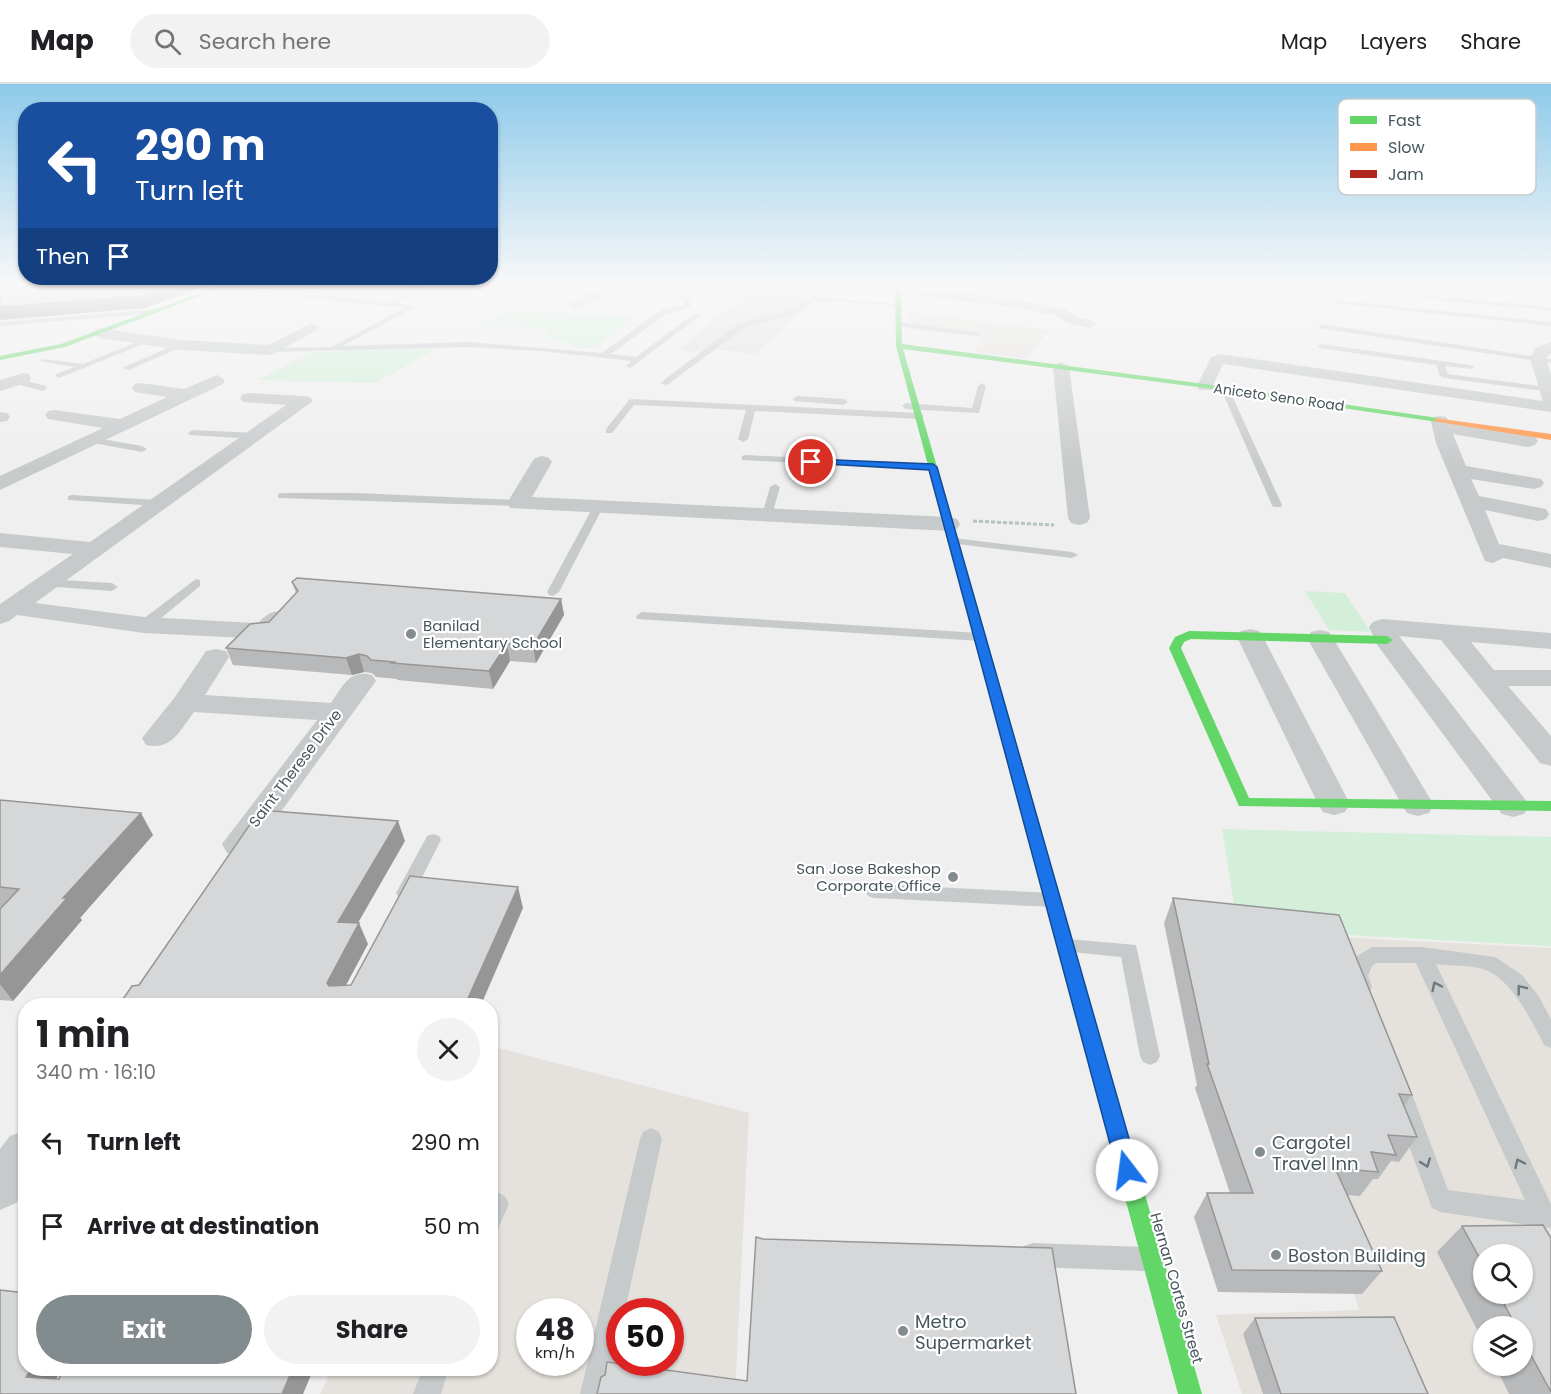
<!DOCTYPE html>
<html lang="en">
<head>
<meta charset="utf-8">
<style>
  :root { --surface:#fff; --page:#f2f2f2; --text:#202124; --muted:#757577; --line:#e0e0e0; --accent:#828c8f }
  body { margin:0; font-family:Poppins,sans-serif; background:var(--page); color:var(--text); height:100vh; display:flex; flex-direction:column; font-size:22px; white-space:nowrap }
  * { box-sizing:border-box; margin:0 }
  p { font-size:20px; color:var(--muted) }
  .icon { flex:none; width:33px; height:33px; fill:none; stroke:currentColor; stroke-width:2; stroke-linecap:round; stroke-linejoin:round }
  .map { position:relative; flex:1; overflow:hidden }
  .sheet { position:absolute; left:18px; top:914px; width:480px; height:378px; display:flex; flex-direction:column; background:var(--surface); border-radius:24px; box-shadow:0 2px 4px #0004 }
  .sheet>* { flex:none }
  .banner { position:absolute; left:18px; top:18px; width:480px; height:183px; border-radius:24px; box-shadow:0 2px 4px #0004; background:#1a4fa0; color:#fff; overflow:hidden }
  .fabs { position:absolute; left:1473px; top:1160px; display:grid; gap:12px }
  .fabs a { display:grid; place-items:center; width:60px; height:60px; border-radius:50%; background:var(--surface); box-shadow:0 2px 4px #0004; font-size:30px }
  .speed { position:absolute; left:516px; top:1214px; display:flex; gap:12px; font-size:30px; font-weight:700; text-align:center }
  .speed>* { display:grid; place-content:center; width:78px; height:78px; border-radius:50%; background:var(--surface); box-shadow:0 2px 4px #0004; line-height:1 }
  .speed small { font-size:15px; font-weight:400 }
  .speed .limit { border:9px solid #d22; background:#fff; color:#111 }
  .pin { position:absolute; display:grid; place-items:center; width:51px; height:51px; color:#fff; margin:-26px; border:3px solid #fff; border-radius:50%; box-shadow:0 2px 6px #0007 }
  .me { position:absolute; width:66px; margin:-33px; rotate:345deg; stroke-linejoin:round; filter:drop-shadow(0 0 4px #0008) }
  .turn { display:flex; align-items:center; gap:21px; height:126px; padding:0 18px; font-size:27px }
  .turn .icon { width:78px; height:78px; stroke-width:2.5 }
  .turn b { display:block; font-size:42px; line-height:51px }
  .then { display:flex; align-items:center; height:57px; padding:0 18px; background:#0003; gap:12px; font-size:22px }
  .round { display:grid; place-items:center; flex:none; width:63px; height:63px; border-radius:32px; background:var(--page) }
  .summary { display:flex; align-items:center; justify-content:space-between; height:102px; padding:0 18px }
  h1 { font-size:36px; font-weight:700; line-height:45px }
  .button { display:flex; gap:12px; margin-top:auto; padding:12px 18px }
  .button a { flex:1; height:69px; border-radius:36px; background:var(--accent); color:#fff; font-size:24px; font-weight:700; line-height:69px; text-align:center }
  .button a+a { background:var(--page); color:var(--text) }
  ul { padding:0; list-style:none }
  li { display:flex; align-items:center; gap:18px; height:84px; padding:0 18px }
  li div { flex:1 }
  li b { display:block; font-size:22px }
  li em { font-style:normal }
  header { display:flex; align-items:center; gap:36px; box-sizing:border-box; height:84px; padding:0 30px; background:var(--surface); border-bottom:2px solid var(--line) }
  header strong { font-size:28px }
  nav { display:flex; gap:33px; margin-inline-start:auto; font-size:21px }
  .search { width:420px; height:54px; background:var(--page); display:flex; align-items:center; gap:15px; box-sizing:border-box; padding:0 21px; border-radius:33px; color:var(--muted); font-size:22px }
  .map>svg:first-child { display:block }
  .commercial { fill:#e5e2dd; fill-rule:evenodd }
  .education { fill:#e2e0e1 }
  .green { fill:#d3efd9 }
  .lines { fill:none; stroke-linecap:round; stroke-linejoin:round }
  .path { stroke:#b6c3bd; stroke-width:3; stroke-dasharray:4 2; stroke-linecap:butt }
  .lane { fill:#c7cacb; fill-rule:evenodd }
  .street { fill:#c7cacb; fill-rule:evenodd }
  .fast { fill:#63d668; fill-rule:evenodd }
  .slow { fill:#ff974d; fill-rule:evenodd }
  .jam { fill:#b3261e; fill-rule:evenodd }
  .wall { fill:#b8b9ba; fill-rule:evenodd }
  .shaded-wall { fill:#969697 }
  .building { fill:#d6d7d8; stroke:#969697; stroke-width:1.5 }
  .oneway { stroke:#6d797d }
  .route { fill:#1a73e8; stroke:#114b97; stroke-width:1.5 }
  .poi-dot { fill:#828c8f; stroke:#fff; stroke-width:2 }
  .labels { text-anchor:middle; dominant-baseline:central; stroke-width:4.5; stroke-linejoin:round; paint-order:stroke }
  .far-street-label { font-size:14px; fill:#46565c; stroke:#fff }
  .poi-label { font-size:15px; fill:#46565c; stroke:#fff; text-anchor:start }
  .street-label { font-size:15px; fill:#46565c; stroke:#fff }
  .near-poi-label { font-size:18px; fill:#46565c; stroke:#fff; text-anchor:start }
  .key { fill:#fff; stroke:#c8ccce; stroke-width:1.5 }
  .key-label { font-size:16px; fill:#46565c }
</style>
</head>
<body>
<header>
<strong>Map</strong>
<div class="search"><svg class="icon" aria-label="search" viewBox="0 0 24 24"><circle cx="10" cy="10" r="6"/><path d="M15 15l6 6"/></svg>Search here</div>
<nav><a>Map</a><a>Layers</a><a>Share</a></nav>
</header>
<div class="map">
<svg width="1551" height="1310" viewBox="0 0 1551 1310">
  <rect width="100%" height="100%" fill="#f0efef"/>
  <path class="commercial" d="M910 228 1050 246 1025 275 973 268 984 253 911 246Z
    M1239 848 1551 864V1310H1242L1216 1231 1359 1226ZM1484 1170H1522V1209H1484ZM1484 1242H1522V1281H1484Z
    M491 962 749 1029 735 1310H320L332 1284H490ZM530 1227H580V1278H530ZM620 1227H670V1278H620Z"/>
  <path class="education" d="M755 203 838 209 832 218 814 217 755 270 715 265 694 268 679 265Z"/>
  <path class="green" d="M507 227 637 233 593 264 570 263 571 260 544 252 552 246 480 240Z
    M441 262 376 299 257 296 312 268Z
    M1305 507 1345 509 1371 548 1329 546Z
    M1222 745 1551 753V862L1238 845Z"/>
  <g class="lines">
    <path class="path" d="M973 437 1054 441"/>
    <path class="lane" d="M219 202 388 218 414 205 415 202H421L419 207 397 219 414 222V224L342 262 469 258 602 269 661 226 685 221 684 216 676 211 684 202H691L683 211 690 215 691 223 666 230 611 270 636 273 693 230 700 232 630 284 626 282 631 277 542 267 469 263 271 268H268V264L331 263 404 224 221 205Z
      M1421 211 1551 223V227L1419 214Z
      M812 213 900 220 897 222 815 216 798 229 744 244 667 301 660 299 738 240 792 225Z
      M1335 216 1551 238V242L1333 219Z
      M160 225 157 229 0 242V238Z
      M899 238 977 248 981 250 977 252 896 242Z
      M1321 240 1551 275V279L1318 244Z
      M144 255 151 257 59 294 55 292 56 290 74 283 40 277 44 275 83 280Z
      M179 259 186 261 129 286 122 284Z
      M1322 260 1470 281 1474 283 1473 285 1445 282 1448 290 1548 303 1551 304V308L1444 294 1440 292 1436 281 1319 264 1318 262Z
      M15 294 46 302 47 304 43 307 12 299 11 297Z
      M982 299 986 302 979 329 906 325 902 322 906 319 972 324 978 302Z
      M1225 302 1229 305 1282 421 1281 423H1273L1272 421 1221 305Z
      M797 312 844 315 848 318 844 321 794 317 793 315Z
      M632 315 919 329 924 332 919 335 755 327 748 355 743 358 738 355 746 326 634 321 612 349H606V345L629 316Z
      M193 346 256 349 261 352 256 355 190 351 188 349Z
      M91 353 142 362 147 365 142 368 88 358 86 356Z
      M745 371 933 380 938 383 933 386 742 376V372Z
      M775 400 780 403 772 431 767 434 763 433 762 431 770 403Z
      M282 409H357L518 416 523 419 518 422 278 414V410Z
      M72 411 157 416 162 419 157 422 68 416V412Z
      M598 420 603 423 559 508 553 512 549 511 547 508 593 423Z
      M953 454 1072 468 1078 471 1072 474 949 459 947 457Z
      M46 495 112 499 118 503 112 507 42 502V496Z
      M196 495 200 496V502L149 544H139L138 541 139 538Z
      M642 528 980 549 987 553 980 557 637 535 636 532Z
      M433 750 439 752 441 756 414 809 411 814 405 816 399 814 396 809 425 756 427 752Z
      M874 800 1053 809 1059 811 1062 816 1059 821 1053 823 874 814 868 812 865 807 868 802Z
      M1068 855 1136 861 1160 972 1157 978 1150 981 1143 978 1140 972 1121 873 1061 867 1059 862 1061 857Z
      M1372 863H1422L1495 873 1522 891 1538 911 1551 935V964L1544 961C1531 936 1512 895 1483 885 1469 881 1450 882 1436 880L1551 1120V1144L1440 1128 1432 1124 1387 1002 1390 995 1398 992 1406 995 1409 1002 1448 1106 1525 1116 1416 879H1376L1372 882 1368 892 1372 903 1369 909 1362 911 1355 909 1348 892 1357 872Z
      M651 1044 659 1048 662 1055 625 1227H620V1254L608 1310H580L640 1055 643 1048Z
      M497 1108 505 1112 509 1120 498 1145 490 1149V1111Z
      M1033 1159 1144 1163 1153 1166 1156 1175 1153 1184 1144 1187 1033 1183 1024 1180 1021 1171 1024 1162Z
      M423 1284H449L441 1310H413Z"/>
    <path class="street" d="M605 202H623L580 225 575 226 568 222 586 209Z
      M856 202H902L1004 214 1064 225 1077 233 1094 237 1096 240 1089 244 1067 239 1055 231 1004 222 863 206Z
      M312 239 319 243 317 246 271 271 182 266 99 254 91 249 99 244 182 256 268 261Z
      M1551 258V269L1546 275 1551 290V328L1223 280 1211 306H1199L1197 302 1211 273 1220 270 1543 317 1530 275 1535 264Z
      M1061 278 1069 283 1090 434 1087 439 1079 441 1071 439 1068 434 1053 283Z
      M23 289 29 290 31 294 29 298 0 307V296Z
      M217 291 225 296 223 300 0 406V392L103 344 48 335 45 331 48 327 54 326 120 335 167 313 135 308 132 304 135 300 141 299 184 305Z
      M249 309 304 312 310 313 313 317 35 519 144 533 258 539C268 529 273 525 287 529L291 534 274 553 265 555 144 549 17 531 9 537 0 540V520L73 470 0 463V449L90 458 286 321 243 318 240 314 243 310Z
      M0 328 7 329 10 333 7 337 0 338Z
      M1440 332 1446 333 1450 339 1535 353 1538 357 1535 361 1528 363 1453 350 1466 382 1541 395 1544 399 1541 403 1534 405 1471 395 1479 412 1546 425 1549 430 1546 435 1538 437 1485 426 1499 460 1551 470V484L1503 474 1493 479 1485 477 1436 359 1431 337 1434 333Z
      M542 372 549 374 552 378 532 413 949 433 957 435 960 440 957 445 949 447 510 424 507 419 532 378 535 374Z
      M1382 535 1551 549V565L1471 558 1494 586H1551V602H1508L1551 652V682L1540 679 1441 556 1399 552 1524 714 1529 722 1524 730 1513 733 1502 730 1378 562 1369 543 1373 538Z
      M1250 545 1259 547 1263 553 1350 720 1345 728 1334 731 1323 728 1318 720 1237 553 1241 547Z
      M1320 546 1329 548 1333 554 1434 721 1429 729 1418 732 1407 729 1402 721 1307 554 1311 548Z
      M216 565 226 567 229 573 205 611 331 619C343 602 349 585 372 591L376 597 251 769 239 772 227 769 222 760 317 636 194 628C180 646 172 667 146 661L142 654 175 613 206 567Z
      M26 1046V1106L16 1119 0 1126V1065L10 1052Z"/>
    <path class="fast" d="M219 202H227L65 263 0 276V272L61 260Z
      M895 202H901L902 260 1205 300 1438 334 1442 336 1438 338 1205 304 903 265 1021 675 1014 679 1007 675 896 262Z
      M1189 547 1387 552 1393 556 1387 560 1191 555 1184 558 1181 564 1249 714 1551 717V727L1239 722 1169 564 1175 553Z
      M1051 804 1057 806 1059 810 1202 1310H1178L1043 810 1045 806Z"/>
    <path class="slow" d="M1435 334 1551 350V356L1438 338H1435Z"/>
    <path class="jam" d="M1014 671 1021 675 1059 810 1057 814 1051 816 1045 814 1043 810 1007 675Z"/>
  </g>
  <path class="wall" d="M292 498 561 515 564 531 536 579 510 577 493 605 397 596V595L376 593 372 589 364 588 352 591 233 581 226 564 269 538 296 509Z
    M0 716 153 751 80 834 82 836 13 917 0 916V825L2 824H0Z
    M1173 814 1412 1011 1404 1022 1417 1053 1399 1078 1391 1077 1378 1095H1373L1360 1112 1347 1111 1382 1187 1362 1210 1218 1208 1194 1133 1207 1109H1230L1195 1004 1197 1001 1164 839Z
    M1462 1142 1551 1154V1310H1509L1495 1281H1522V1242H1484V1259L1437 1168ZM1484 1170 1522 1209H1484Z
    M1255 1234 1428 1310H1263L1243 1250Z"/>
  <path class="shaded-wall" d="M169 202H205L145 224 0 236V223Z
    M561 515 564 531 536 579 533 562Z
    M507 560 510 577 493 605 489 587Z
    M359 570 364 588 352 591 346 574Z
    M141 729 153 751 80 834 82 836 13 917 0 900V891L63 814Z
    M398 737 405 757 347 858 338 838Z
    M518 803 523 824 481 921H465Z
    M359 839 368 860 336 920 327 899Z
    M32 1284H62L48 1310 26 1293Z
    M293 1284H314L303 1310H282Z"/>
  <path class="building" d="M0 202H169L141 212 0 223Z
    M297 494 561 515 533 562 507 560 489 587 392 579 394 578 371 576 367 572 359 570 346 574 226 564 250 540 269 538 298 507 292 498Z
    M0 716 141 729 63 814H67L0 891V825L19 805 0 803Z
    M260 726 398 737 338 838 359 839 327 899 329 902 351 901 410 792 518 803 465 921H119L132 902 139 901Z
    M1173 814 1339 831 1412 1011 1399 1010 1417 1053 1388 1051 1396 1071 1371 1068 1378 1088 1335 1084 1382 1187 1232 1186 1207 1109H1253L1207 980H1209Z
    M1543 1141 1551 1154V1308L1522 1255V1242H1516L1498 1209H1522V1170H1484V1182L1462 1142Z
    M756 1153 763 1155 1052 1164 1076 1310H597L601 1293 605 1291 607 1278 747 1297Z
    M0 1206 26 1209V1284H32L26 1293 59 1295 64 1284H293L282 1310H0Z
    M1394 1233 1428 1310H1281L1255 1234Z"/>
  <defs><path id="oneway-chevron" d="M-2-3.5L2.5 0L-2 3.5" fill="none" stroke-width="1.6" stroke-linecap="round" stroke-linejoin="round" transform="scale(1.5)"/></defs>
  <g class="oneway">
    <use href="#oneway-chevron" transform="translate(1436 902) rotate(-115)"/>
    <use href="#oneway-chevron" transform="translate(1521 905) rotate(-128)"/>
    <use href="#oneway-chevron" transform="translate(1426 1079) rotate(70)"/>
    <use href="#oneway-chevron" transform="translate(1519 1079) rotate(-115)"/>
  </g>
  <linearGradient id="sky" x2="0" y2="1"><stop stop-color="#8ecaea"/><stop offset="0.52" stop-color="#f8f8f8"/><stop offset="1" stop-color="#f8f8f8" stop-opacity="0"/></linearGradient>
  <rect width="1551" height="385" fill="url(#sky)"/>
  <path class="route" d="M811 375 933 380 937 383 1138 1086 1135 1093 1127 1096 1120 1093 1117 1086 929 386 808 379V376Z"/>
  <g class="poi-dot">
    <circle cx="411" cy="550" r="6"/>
    <circle cx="953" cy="793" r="6"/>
    <circle cx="1260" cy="1068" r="6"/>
    <circle cx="1276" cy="1171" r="6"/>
    <circle cx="903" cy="1247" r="6"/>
  </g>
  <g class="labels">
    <g class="far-street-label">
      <text transform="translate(1279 313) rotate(8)">Aniceto Seno Road</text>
    </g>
    <g class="poi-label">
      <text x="423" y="541">Banilad<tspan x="423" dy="17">Elementary School</tspan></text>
      <text x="941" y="784" text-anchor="end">San Jose Bakeshop<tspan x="941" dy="17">Corporate Office</tspan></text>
    </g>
    <g class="street-label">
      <text transform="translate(295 684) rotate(-53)">Saint Therese Drive</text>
      <text transform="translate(1177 1204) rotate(74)">Hernan Cortes Street</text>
    </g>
    <g class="near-poi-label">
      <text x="1272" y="1058">Cargotel<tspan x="1272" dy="21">Travel Inn</tspan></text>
      <text x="1288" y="1171">Boston Building</text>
      <text x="915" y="1237">Metro<tspan x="915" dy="21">Supermarket</tspan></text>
    </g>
  </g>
  <rect x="1338" y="15" width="198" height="96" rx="9" class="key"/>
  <rect x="1350" y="32" width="27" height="8" fill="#63d668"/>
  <rect x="1350" y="59" width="27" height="8" fill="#ff974d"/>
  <rect x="1350" y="86" width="27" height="8" fill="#b3261e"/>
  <g class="key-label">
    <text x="1388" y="42">Fast</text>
    <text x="1388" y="69">Slow</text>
    <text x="1388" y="96">Jam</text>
  </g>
</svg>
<div class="fabs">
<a><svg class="icon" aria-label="search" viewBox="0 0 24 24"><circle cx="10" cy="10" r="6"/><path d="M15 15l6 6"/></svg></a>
<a><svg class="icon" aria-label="layers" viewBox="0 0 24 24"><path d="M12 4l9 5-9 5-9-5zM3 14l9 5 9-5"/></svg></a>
</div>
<div class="speed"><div>48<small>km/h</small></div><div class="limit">50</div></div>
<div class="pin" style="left:811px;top:378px;background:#d93025"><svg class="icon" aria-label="arrive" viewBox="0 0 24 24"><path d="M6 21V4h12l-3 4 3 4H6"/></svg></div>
<svg class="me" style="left:1127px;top:1086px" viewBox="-20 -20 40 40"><circle r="19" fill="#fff"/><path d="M0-13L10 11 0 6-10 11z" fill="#1a73e8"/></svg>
<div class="banner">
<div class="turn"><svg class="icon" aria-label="left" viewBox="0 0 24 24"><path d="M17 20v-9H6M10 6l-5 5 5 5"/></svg><div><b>290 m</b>Turn left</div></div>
<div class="then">Then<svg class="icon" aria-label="arrive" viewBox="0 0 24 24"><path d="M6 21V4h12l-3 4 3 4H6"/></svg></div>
</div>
<section class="sheet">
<div class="summary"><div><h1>1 min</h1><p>340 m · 16:10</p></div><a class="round"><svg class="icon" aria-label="close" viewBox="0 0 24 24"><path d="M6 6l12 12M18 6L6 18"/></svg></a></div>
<ul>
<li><svg class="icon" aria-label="left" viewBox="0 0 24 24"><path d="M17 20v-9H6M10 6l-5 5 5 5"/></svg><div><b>Turn left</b></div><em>290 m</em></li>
<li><svg class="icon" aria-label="arrive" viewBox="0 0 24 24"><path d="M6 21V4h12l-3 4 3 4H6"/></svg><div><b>Arrive at destination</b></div><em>50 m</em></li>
</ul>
<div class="button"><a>Exit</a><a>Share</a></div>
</section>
</div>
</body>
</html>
